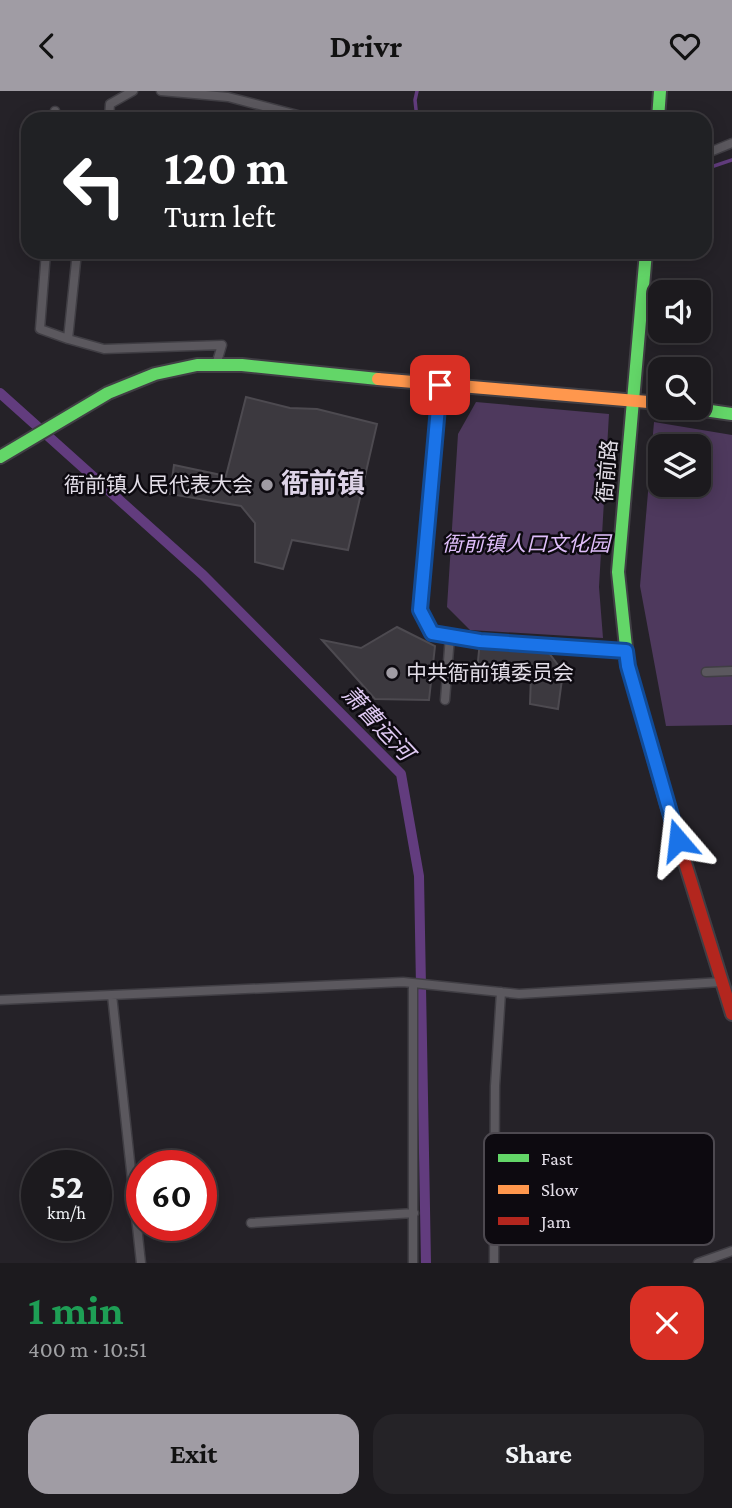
<!DOCTYPE html>
<html lang="en">
<head>
<meta charset="utf-8">
<style>
  :root { --surface:#1c1a1e; --page:#252327; --text:#f1f3f6; --muted:#a0a1a4; --line:#3a383c; --accent:#a09ca4 }
  body { margin:0; font-family:"Crimson Pro","Noto Sans SC",serif; background:var(--page); color:var(--text); height:100vh; display:flex; flex-direction:column; font-size:26px; white-space:nowrap }
  * { box-sizing:border-box; margin:0 }
  p { font-size:23px; color:var(--muted) }
  .icon { flex:none; width:38px; height:38px; fill:none; stroke:currentColor; stroke-width:2; stroke-linecap:round; stroke-linejoin:round }
  .map { position:relative; height:1172px; overflow:hidden }
  .drawer { display:flex; flex-direction:column; background:var(--surface); flex:1 }
  .drawer>* { flex:none }
  .guide { position:absolute; left:21px; top:21px; width:691px; height:147px; border-radius:21px; box-shadow:0 4px 18px #0003,0 0 0 2px var(--line); background:#202124; color:#fff; overflow:hidden }
  .fabs { position:absolute; left:648px; top:189px; display:grid; gap:14px }
  .fabs a { display:grid; place-items:center; width:63px; height:63px; border-radius:14px; background:var(--surface); box-shadow:0 4px 18px #0003,0 0 0 2px var(--line); font-size:35px }
  .speed { position:absolute; left:21px; top:1059px; display:flex; gap:14px; font-size:35px; font-weight:700; text-align:center }
  .speed>* { display:grid; place-content:center; width:91px; height:91px; border-radius:50%; background:var(--surface); box-shadow:0 4px 18px #0003,0 0 0 2px var(--line); line-height:1 }
  .speed small { font-size:18px; font-weight:400 }
  .speed .limit { border:10px solid #d22; background:#fff; color:#111 }
  .pin { position:absolute; display:grid; place-items:center; width:60px; height:60px; color:#fff; margin:-30px; border-radius:14px; box-shadow:0 4px 10px #0006 }
  .me { position:absolute; width:77px; margin:-38px; rotate:343deg; stroke-linejoin:round; filter:drop-shadow(0 0 5px #0008) }
  .turn { display:flex; align-items:center; gap:24px; height:147px; padding:0 28px; font-size:32px }
  .turn .icon { width:91px; height:91px; stroke-width:2.5 }
  .turn b { display:block; font-size:49px; line-height:60px }
  .round { display:grid; place-items:center; flex:none; width:74px; height:74px; border-radius:21px; background:var(--page) }
  .headline { display:flex; align-items:center; justify-content:space-between; height:119px; padding:0 28px }
  h1 { font-size:42px; font-weight:700; line-height:52px; color:#1e9e55 }
  .button { display:flex; gap:14px; margin-top:auto; padding:14px 28px }
  .button a { flex:1; height:80px; border-radius:21px; background:var(--accent); color:#111; font-size:28px; font-weight:700; line-height:80px; text-align:center }
  .button a+a { background:var(--page); color:var(--text) }
  header { display:flex; justify-content:space-between; align-items:center; height:91px; padding:0 28px; background:var(--accent); color:#111; font-size:32px; font-weight:700 }
  .map>svg:first-child { display:block }
  .green { fill:#4e395d; fill-rule:evenodd }
  .lines { fill:none; stroke-linecap:round; stroke-linejoin:round }
  .stream { stroke:#623c7e; stroke-width:3.5 }
  .canal { stroke:#623c7e; stroke-width:10 }
  .building { fill:#3c393f; stroke:#4d4a50; stroke-width:2 }
  .street-casing { stroke:#403e44; stroke-width:11 }
  .fast-casing { stroke:#403e44; stroke-width:16 }
  .slow-casing { stroke:#403e44; stroke-width:16 }
  .jam-casing { stroke:#403e44; stroke-width:16 }
  .street { stroke:#5b585e; stroke-width:8 }
  .fast { stroke:#63d668; stroke-width:12 }
  .slow { stroke:#ff974d; stroke-width:12 }
  .jam { stroke:#b3261e; stroke-width:12 }
  .route-casing { stroke:#114b97; stroke-width:18 }
  .route { stroke:#1a73e8; stroke-width:12 }
  .poi-dot { fill:#a09ca4; stroke:#0d0a10; stroke-width:2.5 }
  .labels { text-anchor:middle; dominant-baseline:central; stroke-width:5; stroke-linejoin:round; paint-order:stroke }
  .street-label { font-size:21px; fill:#e2dde7; stroke:#0d0a10 }
  .poi-label { font-size:21px; fill:#e2dde7; stroke:#0d0a10; text-anchor:end }
  .park-label { font-size:21px; font-style:italic; fill:#debdf9; stroke:#0d0a10 }
  .water-label { font-size:23px; font-style:italic; fill:#dfc9f2; stroke:#0d0a10 }
  .district-label { font-size:28px; font-weight:bold; fill:#ddd3e7; stroke:#0d0a10 }
  .key { fill:#0d0a10; stroke:#4d4950; stroke-width:2 }
  .key-label { font-size:19px; fill:#e2dde7 }
</style>
</head>
<body>
<header><svg class="icon" aria-label="back" viewBox="0 0 24 24"><path d="M15 5l-7 7 7 7"/></svg>Drivr<svg class="icon" aria-label="heart" viewBox="0 0 24 24"><path d="M12 20l-8-8c-3-5 5-10 8-4 3-6 11-1 8 4z"/></svg></header>
<div class="map">
<svg width="732" height="1172" viewBox="0 0 732 1172">
  <rect width="100%" height="100%" fill="#252228"/>
  <path class="green" d="M476 311 609 323 599 496 603 547 470 539 447 516 458 343Z
    M654 331 732 344V634L666 635 640 495ZM660 355H698V394H660Z"/>
  <g class="lines">
    <path class="stream" d="M417 28 415 9 417 0
      M705 78 732 69"/>
    <path class="canal" d="M0 302 203 484 401 683 419 785 426 1172"/>
  </g>
  <path class="building" d="M246 306 290 317 317 318 377 333 348 459 292 449 283 478 255 471V432L241 415 170 403 174 374 226 385Z
    M397 536 435 555 429 609 375 608 322 549 361 557Z
    M480 550 549 562 563 581 558 618 530 613 531 585 477 580Z"/>
  <g class="lines">
    <g class="street-casing">
      <path id="street" d="M161 0 228 6 313 28
        M55 28V20
        M109 28 110 13 133 0
        M705 63 732 52
        M46 161 40 238 68 248
        M77 161 68 248 104 258 222 254 216 274
        M480 550 626 560
        M706 581 732 580
        M445 609 450 545
        M413 892V1172
        M112 904 141 1172
        M0 909 403 891 519 903 722 891
        M251 1132 414 1122
        M494 1172 495 995 501 901
        M698 1172 732 1160"/>
    </g>
    <g class="fast-casing">
      <path id="fast" d="M658 28 660 0
        M646 161 618 481 628 575 668 717
        M690 317 732 323
        M0 366 108 302 155 283 197 274H242L378 288"/>
    </g>
    <g class="slow-casing">
      <path id="slow" d="M378 288 660 312"/>
    </g>
    <g class="jam-casing">
      <path id="jam" d="M440 294 420 519 432 542 480 550
        M668 717 732 923"/>
    </g>
    <use href="#street" class="street"/>
    <use href="#fast" class="fast"/>
    <use href="#slow" class="slow"/>
    <use href="#jam" class="jam"/>
  </g>
  <g class="lines">
    <g class="route-casing">
      <path id="route" d="M440 294 420 519 432 542 480 550 626 560 628 575 678 749"/>
    </g>
    <use href="#route" class="route"/>
  </g>
  <g class="poi-dot">
    <circle cx="267" cy="394" r="7"/>
    <circle cx="392" cy="582" r="7"/>
  </g>
  <g class="labels">
    <g class="street-label">
      <text transform="translate(607 380) rotate(-85)">衙前路</text>
    </g>
    <g class="poi-label">
      <text x="253" y="394">衙前镇人民代表大会</text>
      <text x="406" y="582" text-anchor="start">中共衙前镇委员会</text>
    </g>
    <g class="park-label">
      <text x="526" y="453">衙前镇人口文化园</text>
    </g>
    <g class="water-label">
      <text transform="translate(378 632) rotate(47)">萧曹运河</text>
    </g>
    <g class="district-label">
      <text x="323" y="392">衙前镇</text>
    </g>
  </g>
  <rect x="484" y="1042" width="230" height="112" rx="10" class="key"/>
  <rect x="498" y="1063" width="31" height="8" fill="#63d668"/>
  <rect x="498" y="1094" width="31" height="9" fill="#ff974d"/>
  <rect x="498" y="1126" width="31" height="8" fill="#b3261e"/>
  <g class="key-label">
    <text x="541" y="1074">Fast</text>
    <text x="541" y="1105">Slow</text>
    <text x="541" y="1137">Jam</text>
  </g>
</svg>
<div class="fabs">
<a><svg class="icon" aria-label="sound" viewBox="0 0 24 24"><path d="M4 9h4l5-4v14l-5-4H4zM17 9q2 3 0 6"/></svg></a>
<a><svg class="icon" aria-label="search" viewBox="0 0 24 24"><circle cx="10" cy="10" r="6"/><path d="M15 15l6 6"/></svg></a>
<a><svg class="icon" aria-label="layers" viewBox="0 0 24 24"><path d="M12 4l9 5-9 5-9-5zM3 14l9 5 9-5"/></svg></a>
</div>
<div class="speed"><div>52<small>km/h</small></div><div class="limit">60</div></div>
<div class="pin" style="left:440px;top:294px;background:#d93025"><svg class="icon" aria-label="arrive" viewBox="0 0 24 24"><path d="M6 21V4h12l-3 4 3 4H6"/></svg></div>
<svg class="me" style="left:678px;top:749px" viewBox="-20 -20 40 40"><path d="M0-17L14 15 0 8-14 15z" fill="#1a73e8" stroke="#fff" stroke-width="4"/></svg>
<div class="guide">
<div class="turn"><svg class="icon" aria-label="left" viewBox="0 0 24 24"><path d="M17 20v-9H6M10 6l-5 5 5 5"/></svg><div><b>120 m</b>Turn left</div></div>
</div>
</div>
<section class="drawer">
<div class="headline"><div><h1>1 min</h1><p>400 m · 10:51</p></div><a class="round" style="background:#d93025;color:#fff"><svg class="icon" aria-label="close" viewBox="0 0 24 24"><path d="M6 6l12 12M18 6L6 18"/></svg></a></div>
<div class="button"><a>Exit</a><a>Share</a></div>
</section>
</body>
</html>
